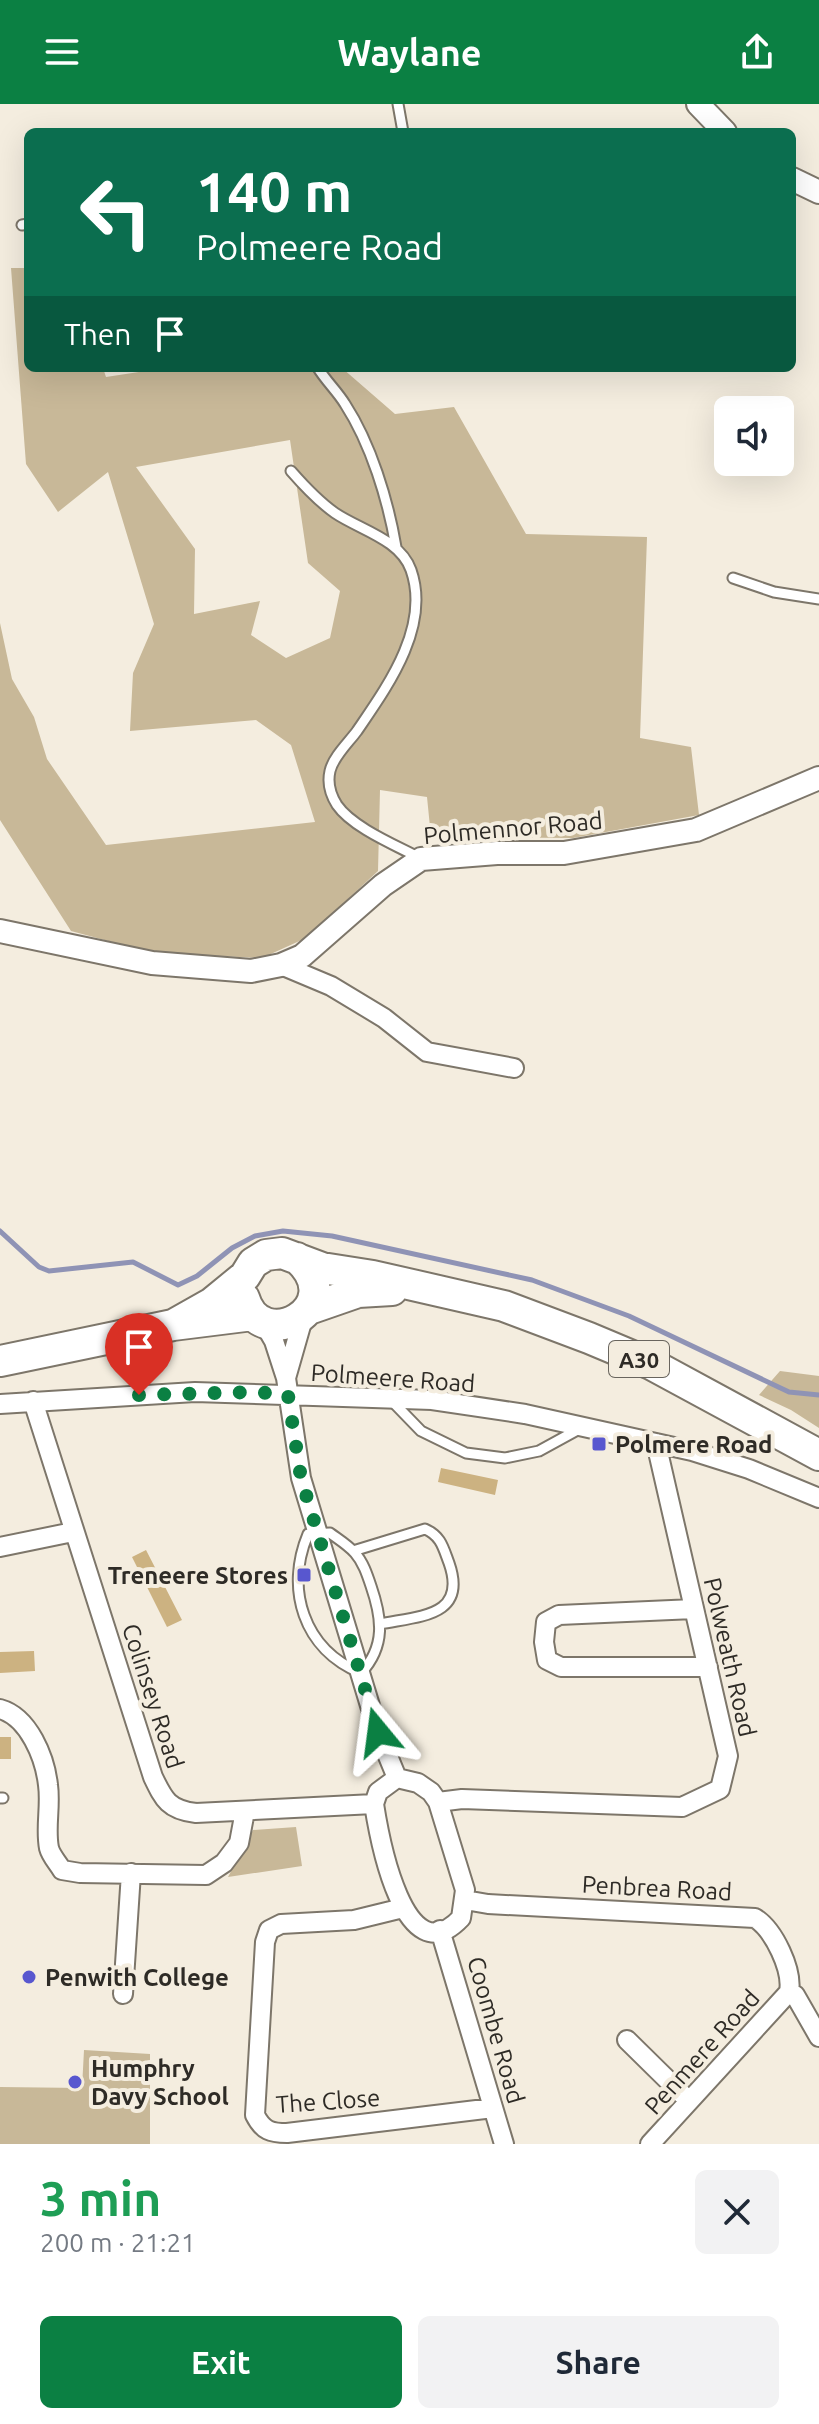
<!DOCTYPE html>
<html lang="en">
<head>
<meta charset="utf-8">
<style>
  :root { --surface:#fff; --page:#f2f2f3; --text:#1f2937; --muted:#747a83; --accent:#0b8043 }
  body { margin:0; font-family:Ubuntu,sans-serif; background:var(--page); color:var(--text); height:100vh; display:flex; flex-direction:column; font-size:30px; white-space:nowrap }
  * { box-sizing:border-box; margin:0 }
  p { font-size:26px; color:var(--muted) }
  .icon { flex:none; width:44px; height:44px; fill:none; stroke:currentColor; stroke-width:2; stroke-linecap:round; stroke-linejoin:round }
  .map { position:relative; height:2040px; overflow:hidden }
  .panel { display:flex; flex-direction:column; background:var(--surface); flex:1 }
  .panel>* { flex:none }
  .hud { position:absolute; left:24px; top:24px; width:772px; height:244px; border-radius:12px; box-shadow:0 8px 32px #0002; background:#0b6e4f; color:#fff; overflow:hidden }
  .tools { position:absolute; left:714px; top:292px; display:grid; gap:16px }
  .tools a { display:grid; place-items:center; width:80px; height:80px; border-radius:12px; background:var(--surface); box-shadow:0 8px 32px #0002; font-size:40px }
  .pin { position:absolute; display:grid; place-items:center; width:68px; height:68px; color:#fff; margin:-82px -34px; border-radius:50% 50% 50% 0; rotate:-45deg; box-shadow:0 0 8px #0007 }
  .pin .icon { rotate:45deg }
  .me { position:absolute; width:88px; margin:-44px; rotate:344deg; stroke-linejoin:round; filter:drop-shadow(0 0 6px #0008) }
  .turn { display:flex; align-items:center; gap:28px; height:168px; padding:0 40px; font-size:36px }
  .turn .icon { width:104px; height:104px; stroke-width:2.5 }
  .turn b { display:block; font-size:56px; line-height:68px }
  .then { display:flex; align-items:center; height:76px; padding:0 40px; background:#0003; gap:16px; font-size:30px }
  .round { display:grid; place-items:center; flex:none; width:84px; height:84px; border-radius:12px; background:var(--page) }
  .headline { display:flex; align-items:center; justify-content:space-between; height:136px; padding:0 40px }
  h1 { font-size:48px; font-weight:700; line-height:60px; color:#1e9e55 }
  .primary-button { display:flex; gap:16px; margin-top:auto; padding:16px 40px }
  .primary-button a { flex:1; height:92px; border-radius:12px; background:var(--accent); color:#fff; font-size:32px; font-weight:700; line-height:92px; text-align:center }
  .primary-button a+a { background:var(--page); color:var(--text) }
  header { display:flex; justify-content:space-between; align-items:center; height:104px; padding:0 40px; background:var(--accent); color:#fff; font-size:36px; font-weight:700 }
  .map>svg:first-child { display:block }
  .green { fill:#c8b898; fill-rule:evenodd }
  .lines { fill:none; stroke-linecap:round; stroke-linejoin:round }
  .stream { stroke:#8f93b5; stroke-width:5 }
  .building { fill:#ccb281 }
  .service-casing { stroke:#7d766a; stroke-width:13 }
  .minor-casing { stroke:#7d766a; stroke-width:22 }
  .tertiary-casing { stroke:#7d766a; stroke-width:26 }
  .trunk-casing { stroke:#7d766a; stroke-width:34 }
  .service { stroke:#fff; stroke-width:9 }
  .minor { stroke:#fff; stroke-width:18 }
  .tertiary { stroke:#fff; stroke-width:22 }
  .trunk { stroke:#fff; stroke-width:30 }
  .route { stroke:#0b8043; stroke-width:14; stroke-dasharray:0 25.2 }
  .poi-dot { fill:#5857cf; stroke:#f4eddf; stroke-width:3 }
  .labels { text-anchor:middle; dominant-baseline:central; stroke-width:8; stroke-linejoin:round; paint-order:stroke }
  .shield { fill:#f4eddf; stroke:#69655e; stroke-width:2 }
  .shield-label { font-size:22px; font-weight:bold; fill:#2e2b26 }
  .street-label { font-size:24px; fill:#2e2b26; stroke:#f4eddf }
  .poi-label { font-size:24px; font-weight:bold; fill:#2e2b26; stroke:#f4eddf; text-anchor:start }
</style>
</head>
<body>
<header><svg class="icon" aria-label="menu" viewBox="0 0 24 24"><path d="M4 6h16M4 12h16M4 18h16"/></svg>Waylane<svg class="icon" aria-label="share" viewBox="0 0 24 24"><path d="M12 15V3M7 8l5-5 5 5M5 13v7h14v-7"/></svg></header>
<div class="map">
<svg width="819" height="2040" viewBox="0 0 819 2040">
  <rect width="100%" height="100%" fill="#f4eddf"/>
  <path class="green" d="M11 164H28V264H103L106 273 165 264H342L395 310 454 303 526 430 647 433 640 634 691 643 699 711 573 734 431 733 427 693 380 686 378 767 306 834 262 854 153 849 71 827 0 716V519L12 575 34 613 47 655 106 741 315 718 291 641 256 616 130 627 133 569 154 520 108 368 58 408 26 360ZM290 336 308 459 340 487 330 534 286 554 251 531 260 497 194 510 195 445 136 363Z
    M780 1267 819 1272V1324L791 1306 759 1291Z
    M296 1723 302 1762 228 1773 253 1726Z
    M84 1946 150 1950V2040H0V1983L82 1984Z"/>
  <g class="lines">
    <path class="stream" d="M0 1127 39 1163 49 1167 133 1158 178 1181 197 1172 232 1144 255 1132 283 1127 332 1132 532 1176 629 1212 789 1288 819 1291"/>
  </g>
  <path class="building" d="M441 1364 498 1376 495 1391 438 1378Z
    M146 1446 182 1516 167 1523 132 1453Z
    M34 1547 35 1567 0 1569V1548Z
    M0 1633H11V1655H0Z"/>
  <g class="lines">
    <g class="service-casing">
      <path id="service" d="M398 0 403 28
        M22 121 28 120
        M318 264C326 277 337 287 345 300 371 340 388 396 396 443
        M291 367C305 383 318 397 335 409 360 426 400 435 411 466 431 523 387 583 357 627 349 638 333 653 330 667 327 680 330 690 337 701 352 723 395 741 418 753
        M733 474 774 488 819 495
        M390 1295 421 1327 466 1349 505 1354 539 1347 581 1324
        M330 1429C338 1435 348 1441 355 1449 363 1458 367 1470 371 1482 382 1514 386 1542 361 1569 303 1545 285 1485 308 1430Z
        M353 1447 425 1425C441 1432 443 1443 449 1459 468 1513 419 1512 380 1520
        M0 1694H3"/>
    </g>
    <g class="minor-casing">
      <path id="minor" d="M281 861 331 882 384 914 427 948 514 964
        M263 1218 274 1237 286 1274 301 1374 378 1628 397 1674
        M286 1274 304 1211
        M33 1297 153 1673C164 1696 169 1706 196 1709L374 1700
        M0 1300 195 1288 432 1296 525 1310 692 1347 749 1365 819 1394
        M0 1443 73 1428
        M694 1505 559 1511 546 1518 544 1538 547 1556 561 1563H708
        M0 1605C29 1613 45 1654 48 1681 51 1702 45 1724 49 1744 51 1752 58 1759 62 1766L80 1769 206 1771 224 1759 239 1739 245 1707
        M397 1674 418 1679 431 1688 438 1698 465 1786 461 1814C404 1874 379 1732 374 1700L378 1688Z
        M438 1698 462 1695 682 1703 720 1685 728 1652 656 1339
        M465 1796 488 1800 755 1814C774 1826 793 1866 789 1888L795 1891 819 1933
        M403 1804 354 1816 281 1820 269 1826 265 1838 255 2011C263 2027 271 2029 287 2029L493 2004
        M440 1826 504 2040
        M123 1890 131 1769
        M627 1936 689 1997
        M650 2040 789 1888"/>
    </g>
    <g class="tertiary-casing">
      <path id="tertiary" d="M698 0 725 28
        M792 75 819 88
        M0 827 152 859 251 867 281 861 302 852 383 781 421 755 497 749H564L696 726 819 674"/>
    </g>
    <g class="trunk-casing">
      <path id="trunk" d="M244 1194C261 1253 352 1203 297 1154
        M309 1205 358 1188 392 1186
        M173 1221 212 1199 245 1172 253 1159 266 1151 282 1149 322 1164 373 1172 504 1202 589 1234 651 1260 819 1351
        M0 1257 173 1221 253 1211"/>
    </g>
    <use href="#service" class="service"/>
    <use href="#minor" class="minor"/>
    <use href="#tertiary" class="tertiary"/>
    <use href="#trunk" class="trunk"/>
  </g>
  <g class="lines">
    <path class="route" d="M139 1291 256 1288 288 1291 301 1374 378 1628"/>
  </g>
  <g class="poi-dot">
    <rect x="591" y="1332" width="16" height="16" rx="4"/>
    <rect x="296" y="1463" width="16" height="16" rx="4"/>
    <circle cx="29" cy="1873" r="8"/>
    <circle cx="75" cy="1978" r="8"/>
  </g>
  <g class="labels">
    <rect class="shield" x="609" y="1237" width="60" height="36" rx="6"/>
    <g class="shield-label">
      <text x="639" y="1255">A30</text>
    </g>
    <g class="street-label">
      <text transform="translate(513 724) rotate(-5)">Polmennor Road</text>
      <text transform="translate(393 1274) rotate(4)">Polmeere Road</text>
      <text transform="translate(730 1553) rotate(77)">Polweath Road</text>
      <text transform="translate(153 1592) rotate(72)">Colinsey Road</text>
      <text transform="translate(657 1784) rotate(3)">Penbrea Road</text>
      <text transform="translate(496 1926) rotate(74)">Coombe Road</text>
      <text transform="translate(702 1948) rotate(-48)">Penmere Road</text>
      <text transform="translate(328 1997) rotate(-4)">The Close</text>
    </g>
    <g class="poi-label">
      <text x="615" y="1340">Polmere Road</text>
      <text x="288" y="1471" text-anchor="end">Treneere Stores</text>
      <text x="45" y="1873">Penwith College</text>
      <text x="91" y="1964">Humphry<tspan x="91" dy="28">Davy School</tspan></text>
    </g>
  </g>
</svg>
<div class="tools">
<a><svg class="icon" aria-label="sound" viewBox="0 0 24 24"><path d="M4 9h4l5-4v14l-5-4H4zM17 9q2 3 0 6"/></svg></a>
</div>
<div class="pin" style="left:139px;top:1291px;background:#d93025"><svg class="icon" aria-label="arrive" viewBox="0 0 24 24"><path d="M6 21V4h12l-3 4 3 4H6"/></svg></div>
<svg class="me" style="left:378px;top:1628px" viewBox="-20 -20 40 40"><path d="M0-17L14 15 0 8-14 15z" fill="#0b8043" stroke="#fff" stroke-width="4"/></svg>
<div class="hud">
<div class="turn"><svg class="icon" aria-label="left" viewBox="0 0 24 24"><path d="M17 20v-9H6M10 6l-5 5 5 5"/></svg><div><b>140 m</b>Polmeere Road</div></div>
<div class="then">Then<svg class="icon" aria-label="arrive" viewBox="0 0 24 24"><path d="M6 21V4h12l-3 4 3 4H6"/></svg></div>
</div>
</div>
<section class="panel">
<div class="headline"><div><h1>3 min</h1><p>200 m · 21:21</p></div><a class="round"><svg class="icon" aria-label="close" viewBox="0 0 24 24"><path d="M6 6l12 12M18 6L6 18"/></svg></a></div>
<div class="primary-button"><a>Exit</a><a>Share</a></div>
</section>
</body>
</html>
